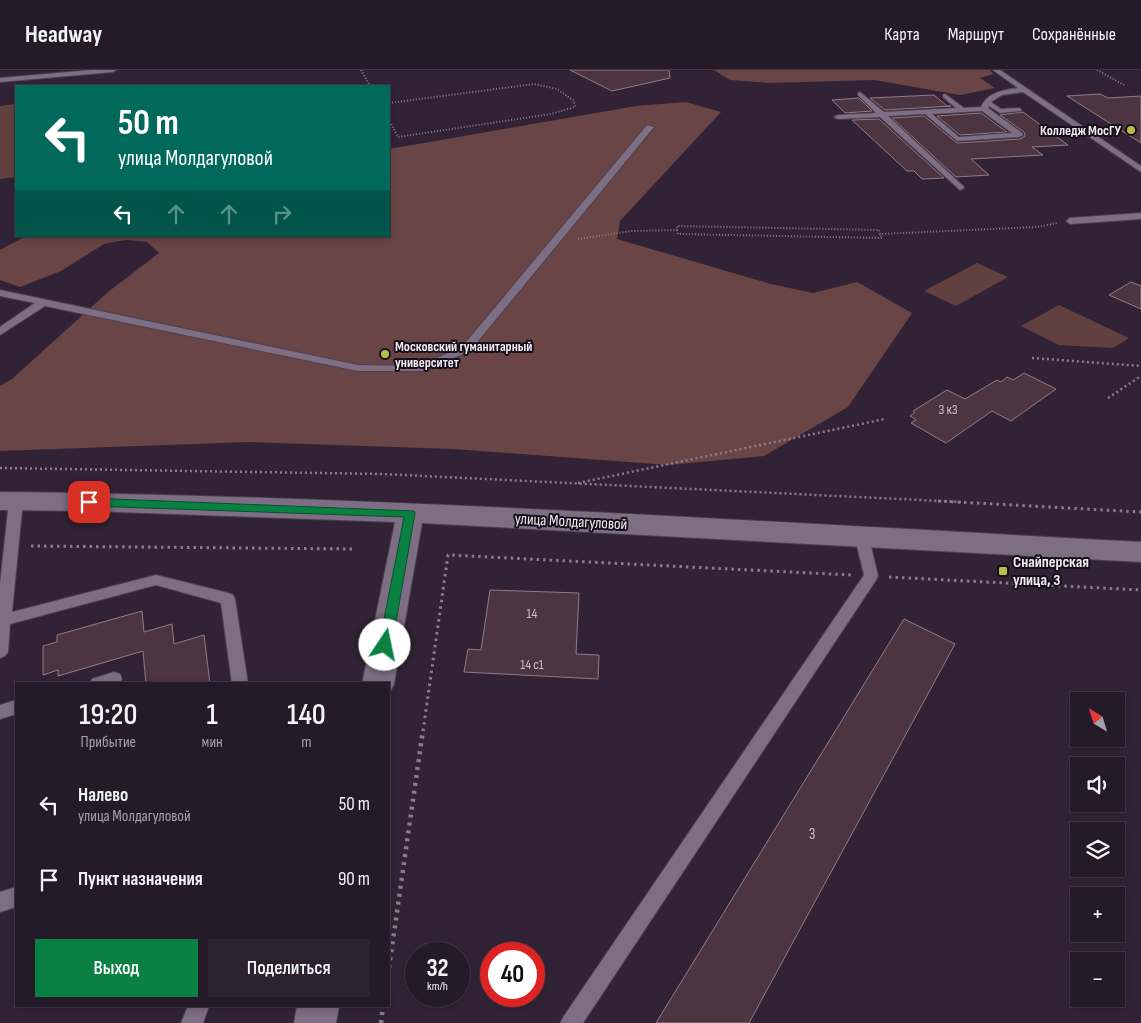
<!DOCTYPE html>
<html lang="ru">
<head>
<meta charset="utf-8">
<style>
  :root { --surface:#251a28; --page:#2d2330; --text:#f1f3f6; --muted:#a3a1a8; --line:#423845; --accent:#0b8043 }
  body { margin:0; font-family:"Sofia Sans Condensed",sans-serif; background:var(--page); color:var(--text); height:100vh; display:flex; flex-direction:column; font-size:19px; white-space:nowrap }
  * { box-sizing:border-box; margin:0 }
  p { font-size:16px; color:var(--muted) }
  .icon { flex:none; width:28px; height:28px; fill:none; stroke:currentColor; stroke-width:2; stroke-linecap:round; stroke-linejoin:round }
  .map { position:relative; flex:1; overflow:hidden }
  .panel { position:absolute; left:15px; top:612px; width:375px; height:325px; display:flex; flex-direction:column; background:var(--surface); border-radius:0px; box-shadow:0 2px 8px #0003,0 0 0 1px var(--line) }
  .panel>* { flex:none }
  .guide { position:absolute; left:15px; top:15px; width:375px; height:152px; border-radius:0px; box-shadow:0 2px 8px #0003,0 0 0 1px var(--line); background:#00695c; color:#fff; overflow:hidden }
  .needle { width:32px; rotate:322deg }
  .fabs { position:absolute; left:1070px; top:622px; display:grid; gap:10px }
  .fabs a { display:grid; place-items:center; width:55px; height:55px; border-radius:0px; background:var(--surface); box-shadow:0 2px 8px #0003,0 0 0 1px var(--line); font-size:25px }
  .speed { position:absolute; left:405px; top:872px; display:flex; gap:10px; font-size:25px; font-weight:700; text-align:center }
  .speed>* { display:grid; place-content:center; width:65px; height:65px; border-radius:50%; background:var(--surface); box-shadow:0 2px 8px #0003,0 0 0 1px var(--line); line-height:1 }
  .speed small { font-size:12px; font-weight:400 }
  .speed .limit { border:8px solid #d22; background:#fff; color:#111 }
  .pin { position:absolute; display:grid; place-items:center; width:42px; height:42px; color:#fff; margin:-21px; border-radius:10px; box-shadow:0 2px 8px #0006 }
  .me { position:absolute; width:55px; margin:-28px; rotate:11deg; stroke-linejoin:round; filter:drop-shadow(0 0 4px #0008) }
  .turn { display:flex; align-items:center; gap:18px; height:105px; padding:0 20px; font-size:22px }
  .turn .icon { width:65px; height:65px; stroke-width:2.5 }
  .turn b { display:block; font-size:35px; line-height:42px }
  .lanes { display:flex; align-items:center; height:48px; padding:0 20px; background:#0003; justify-content:center; gap:25px; direction:ltr }
  .lanes .off { opacity:.35 }
  .eta { display:flex; justify-content:space-evenly; align-items:center; height:85px; text-align:center }
  .eta b { font-size:30px; font-weight:600; line-height:35px }
  .cta { display:flex; gap:10px; margin-top:auto; padding:10px 20px }
  .cta a { flex:1; height:58px; border-radius:0px; background:var(--accent); color:#fff; font-size:20px; font-weight:600; line-height:58px; text-align:center }
  .cta a+a { background:var(--page); color:var(--text) }
  ul { padding:0; list-style:none }
  li { display:flex; align-items:center; gap:15px; height:75px; padding:0 20px }
  li div { flex:1 }
  li b { display:block; font-size:19px }
  li em { font-style:normal }
  header { display:flex; align-items:center; gap:30px; box-sizing:border-box; height:70px; padding:0 25px; background:var(--surface); border-bottom:1px solid var(--line) }
  header strong { font-size:24px }
  nav { display:flex; gap:28px; margin-inline-start:auto; font-size:18px }
  .map>svg:first-child { display:block }
  .green { fill:#634040 }
  .forest { fill:#694545 }
  .building { fill:#4c3540; stroke:#947986 }
  .lines { fill:none; stroke-linecap:round; stroke-linejoin:round }
  .lane-casing { stroke:#4c4150; stroke-width:2 }
  .secondary-casing { stroke:#4c4150; stroke-width:2 }
  .path-far3 { stroke:#897d8c; stroke-width:2; stroke-dasharray:1 2; stroke-linecap:butt }
  .path-far2 { stroke:#897d8c; stroke-width:2.5; stroke-dasharray:2 3; stroke-linecap:butt }
  .path-far1 { stroke:#897d8c; stroke-width:3; stroke-dasharray:2.5 4; stroke-linecap:butt }
  .path { stroke:#897d8c; stroke-width:4.5; stroke-dasharray:3 5; stroke-linecap:butt }
  .lane { fill:#7e6e84; fill-rule:evenodd }
  .secondary { fill:#7e6e84; fill-rule:evenodd }
  .route { fill:#0b8043; stroke:#07532c }
  .poi-dot { fill:#b8c147; stroke:#150f17; stroke-width:2 }
  .labels { text-anchor:middle; dominant-baseline:central; stroke-width:4; stroke-linejoin:round; paint-order:stroke }
  .far-poi-label { font-size:14px; font-weight:bold; fill:#f2e9f5; stroke:#150f17; text-anchor:end }
  .number-label { font-size:14px; fill:#c8bcc8 }
  .street-label { font-size:16px; fill:#f2e9f5; stroke:#150f17 }
  .poi-label { font-size:16px; font-weight:bold; fill:#f2e9f5; stroke:#150f17; text-anchor:start }
  .near-number-label { font-size:16px; fill:#c8bcc8 }
</style>
</head>
<body>
<header>
<strong>Headway</strong>
<nav><a>Карта</a><a>Маршрут</a><a>Сохранённые</a></nav>
</header>
<div class="map">
<svg width="1141" height="953" viewBox="0 0 1141 953">
  <rect width="100%" height="100%" fill="#312335"/>
  <path class="green" d="M16 34V107L0 109V36Z
    M977 193 1008 207 956 236 924 221Z
    M1059 235 1129 268 1113 278 1059 275 1021 256Z"/>
  <path class="forest" d="M714 0H989L994 4 980 8 995 18 960 25 874 10 769 13 730 10Z
    M686 32 721 42 620 151 617 169 771 214 813 223 857 212 912 243 848 337 764 386 669 395 453 379 249 372 0 381V316L12 309 108 222 159 183 147 172 126 170 104 174 61 201 20 217 0 210V180L26 166H389V79L636 36Z"/>
  <path class="building" d="M570 0H669L670 8 612 21Z
    M1100 24 1108 28 1141 26V73L1067 26Z
    M934 25 947 36H951L885 40 870 28Z
    M859 28 872 41 845 43 832 30Z
    M1023 42 1068 75 1032 77 1043 85 971 89 989 105 956 107 892 48 924 46 957 73 1020 69 1025 66 1024 62 1000 45Z
    M981 43 1007 62 960 65 937 46Z
    M879 49 944 108 922 109 914 101H907L852 50Z
    M1131 212 1141 216V239L1109 225Z
    M1024 303 1056 319 1011 351 992 341 946 373 911 353 916 350 910 346 915 342 913 341 947 320 965 329 997 310 1001 312 1007 307 1013 310Z
    M490 520 579 523 576 584 599 585 598 609 464 602 468 579 481 580Z
    M142 541 144 562 172 554 174 574 204 565 210 614H146L143 581 58 606V600L43 605V576L57 572V565Z
    M904 549 955 574 749 953H656Z"/>
  <g class="lines">
    <g class="lane-casing">
      <path id="lane" d="M92 0H116L113 2 0 12V8Z
        M993 0H1000L1141 96V102L1023 22 1002 25 991 32 1001 39 1019 38 1021 39V41L1000 43 989 36 988 38 1022 63 1023 65 1019 67 957 71 925 44 888 46 963 116 964 118 960 120 880 47 838 49 834 47 838 45 876 43 858 25V23L860 22 884 42 956 38 943 27V25L945 24 964 38 981 37C988 22 1003 20 1018 18ZM982 41 1012 63 959 67 932 44Z
        M647 55 654 57 470 281 424 301H358L45 236 0 265V257L35 233 0 226V220L358 295 418 296 462 277Z
        M1141 143V149L1070 154 1066 151 1070 148Z
        M16 426 21 428 23 431 12 542 156 505 228 523 233 525 235 529 248 614H232L221 533 156 515 10 554 8 582 5 586 0 588V514L9 431 11 428Z
        M862 463 867 465 869 468 878 506 876 510 583 953H560L564 946 864 505 855 468 857 465Z
        M114 602 120 604 122 609 120 614H90L92 609Z
        M16 630V644L0 649V635Z
        M16 817V837L0 842V822Z
        M188 936H209L203 953H181Z"/>
    </g>
    <g class="secondary-casing">
      <path id="secondary" d="M0 422C381 426 761 452 1141 472V492L422 453 394 614 389 624V614H362L395 452 89 441 0 440Z
        M297 936H339L336 953H294Z"/>
    </g>
    <path class="path-far3" d="M361 0 370 16
      M1097 0 1124 15
      M389 33 534 14 557 19 574 31 575 37 551 44 398 67 389 50
      M677 160 678 164 882 168 880 164
      M578 169 632 161 677 160V156L879 160 880 164 1037 157 1057 153"/>
    <path class="path-far2" d="M1032 288 1141 296
      M1108 328 1141 306
      M0 398 382 404 961 432
      M578 413 885 349"/>
    <path class="path-far1" d="M938 431 1141 442
      M31 476 353 479
      M889 507 1141 520
      M423 661 448 485 851 505"/>
    <path class="path" d="M389 898 423 660
      M381 953 383 936"/>
    <use href="#lane" class="lane"/>
    <use href="#secondary" class="secondary"/>
  </g>
  <path class="route" d="M89 428 414 441 415 443 392 575 390 579 385 581 381 579 379 575 404 447 89 436 84 432Z"/>
  <g class="poi-dot">
    <circle cx="1131" cy="60" r="5"/>
    <circle cx="385" cy="284" r="5"/>
    <rect x="998" y="496" width="10" height="10" rx="2.5"/>
  </g>
  <g class="labels">
    <g class="far-poi-label">
      <text x="1121" y="60">Колледж МосГУ</text>
      <text x="395" y="276" text-anchor="start">Московский гуманитарный<tspan x="395" dy="16">университет</tspan></text>
    </g>
    <g class="number-label">
      <text x="948" y="339">3 к3</text>
      <text x="532" y="543">14</text>
      <text x="532" y="594">14 с1</text>
    </g>
    <g class="street-label">
      <text transform="translate(571 452) rotate(3)">улица Молдагуловой</text>
    </g>
    <g class="poi-label">
      <text x="1013" y="492">Снайперская<tspan x="1013" dy="18">улица, 3</tspan></text>
    </g>
    <g class="near-number-label">
      <text x="812" y="764">3</text>
    </g>
  </g>
</svg>
<div class="fabs">
<a><svg class="needle" viewBox="-14 -14 28 28"><path d="M0-13l5 13h-10z" fill="#e53935"/><path d="M0 13l5-13h-10z" fill="#a3a1a8"/></svg></a>
<a><svg class="icon" aria-label="sound" viewBox="0 0 24 24"><path d="M4 9h4l5-4v14l-5-4H4zM17 9q2 3 0 6"/></svg></a>
<a><svg class="icon" aria-label="layers" viewBox="0 0 24 24"><path d="M12 4l9 5-9 5-9-5zM3 14l9 5 9-5"/></svg></a>
<a>+</a>
<a>−</a>
</div>
<div class="speed"><div>32<small>km/h</small></div><div class="limit">40</div></div>
<div class="pin" style="left:89px;top:432px;background:#d93025"><svg class="icon" aria-label="arrive" viewBox="0 0 24 24"><path d="M6 21V4h12l-3 4 3 4H6"/></svg></div>
<svg class="me" style="left:385px;top:575px" viewBox="-20 -20 40 40"><circle r="19" fill="#fff"/><path d="M0-13L10 11 0 6-10 11z" fill="#0b8043"/></svg>
<div class="guide">
<div class="turn"><svg class="icon" aria-label="left" viewBox="0 0 24 24"><path d="M17 20v-9H6M10 6l-5 5 5 5"/></svg><div><b>50 m</b>улица Молдагуловой</div></div>
<div class="lanes"><svg class="icon" aria-label="left" viewBox="0 0 24 24"><path d="M17 20v-9H6M10 6l-5 5 5 5"/></svg><svg class="icon off" aria-label="ahead" viewBox="0 0 24 24"><path d="M12 20V5M6 11l6-6 6 6"/></svg><svg class="icon off" aria-label="ahead" viewBox="0 0 24 24"><path d="M12 20V5M6 11l6-6 6 6"/></svg><svg class="icon off" aria-label="right" viewBox="0 0 24 24"><path d="M7 20v-9h11M14 6l5 5-5 5"/></svg></div>
</div>
<section class="panel">
<div class="eta">
<div><b>19:20</b><p>Прибытие</p></div>
<div><b>1</b><p>мин</p></div>
<div><b>140</b><p>m</p></div>
</div>
<ul>
<li><svg class="icon" aria-label="left" viewBox="0 0 24 24"><path d="M17 20v-9H6M10 6l-5 5 5 5"/></svg><div><b>Налево</b><p>улица Молдагуловой</p></div><em>50 m</em></li>
<li><svg class="icon" aria-label="arrive" viewBox="0 0 24 24"><path d="M6 21V4h12l-3 4 3 4H6"/></svg><div><b>Пункт назначения</b></div><em>90 m</em></li>
</ul>
<div class="cta"><a>Выход</a><a>Поделиться</a></div>
</section>
</div>
</body>
</html>
